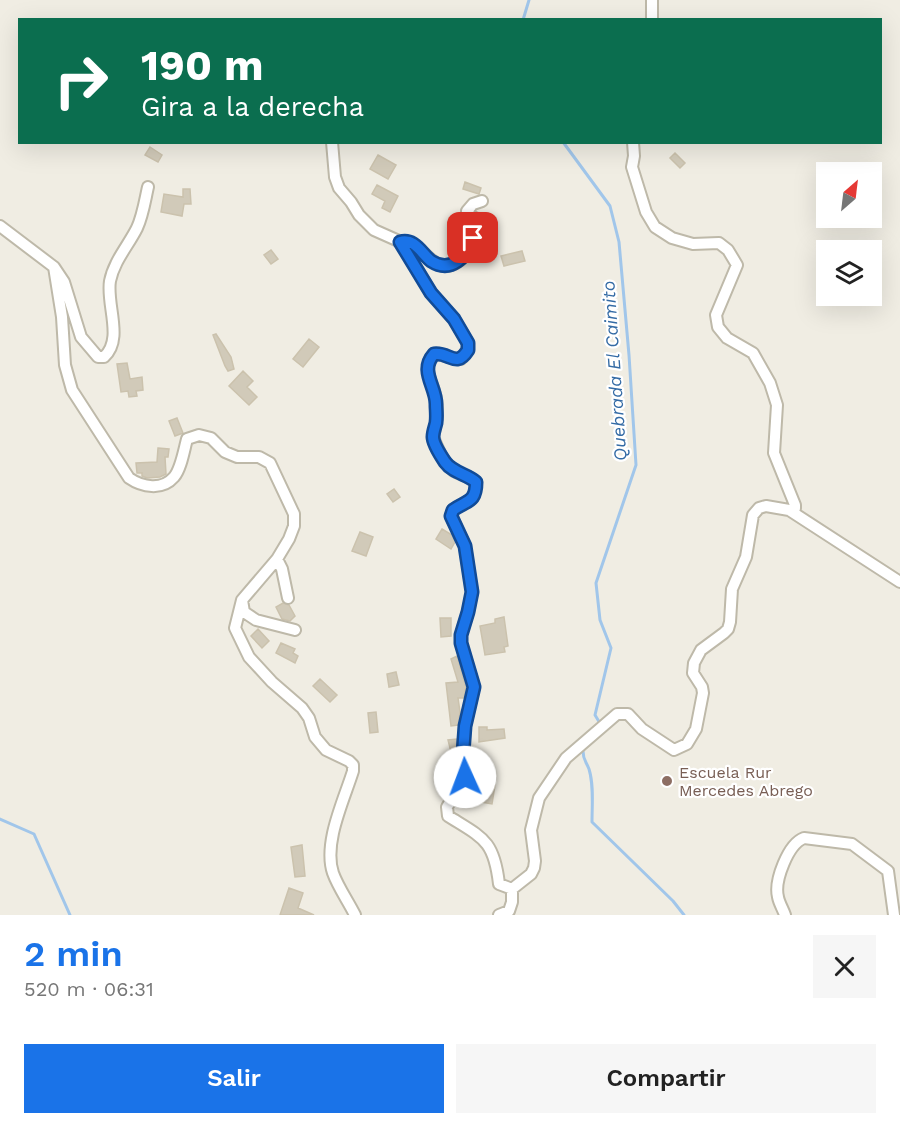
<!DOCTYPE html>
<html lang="es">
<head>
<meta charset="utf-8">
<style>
  :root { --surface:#fff; --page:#f6f6f6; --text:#222; --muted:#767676; --accent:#1a73e8 }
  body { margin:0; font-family:"Work Sans",sans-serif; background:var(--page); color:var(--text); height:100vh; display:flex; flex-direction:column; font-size:22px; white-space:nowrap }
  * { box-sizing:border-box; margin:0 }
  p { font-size:20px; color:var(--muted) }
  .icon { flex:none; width:33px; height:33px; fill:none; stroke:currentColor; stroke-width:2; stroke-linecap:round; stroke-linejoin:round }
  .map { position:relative; height:915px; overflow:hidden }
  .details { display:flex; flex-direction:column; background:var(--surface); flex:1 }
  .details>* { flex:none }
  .banner { position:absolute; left:18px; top:18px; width:864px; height:126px; border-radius:0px; box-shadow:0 6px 24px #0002; background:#0b6e4f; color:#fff; overflow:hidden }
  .needle { width:39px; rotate:28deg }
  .controls { position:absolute; left:816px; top:162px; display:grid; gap:12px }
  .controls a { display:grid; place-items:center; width:66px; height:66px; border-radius:0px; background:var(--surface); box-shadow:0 6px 24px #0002; font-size:30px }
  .pin { position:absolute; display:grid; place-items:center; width:51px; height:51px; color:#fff; margin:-26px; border-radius:12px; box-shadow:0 3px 9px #0006 }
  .me { position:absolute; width:66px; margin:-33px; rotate:358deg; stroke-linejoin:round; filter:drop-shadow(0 0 4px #0008) }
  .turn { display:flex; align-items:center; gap:21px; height:126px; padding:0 24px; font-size:27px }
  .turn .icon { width:78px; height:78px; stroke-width:2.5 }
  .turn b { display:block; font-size:42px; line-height:51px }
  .round { display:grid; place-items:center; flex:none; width:63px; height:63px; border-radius:0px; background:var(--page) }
  .summary { display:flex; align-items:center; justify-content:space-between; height:102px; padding:0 24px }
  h1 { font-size:36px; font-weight:600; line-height:45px; color:var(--accent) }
  .button { display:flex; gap:12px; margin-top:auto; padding:12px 24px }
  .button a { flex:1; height:69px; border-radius:0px; background:var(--accent); color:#fff; font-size:24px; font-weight:600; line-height:69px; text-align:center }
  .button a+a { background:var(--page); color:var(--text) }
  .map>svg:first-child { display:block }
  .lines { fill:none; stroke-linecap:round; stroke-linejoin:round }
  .stream { stroke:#a1c6ea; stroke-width:3 }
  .building { fill:#d1cab9; stroke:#cbc2ad; stroke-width:1.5 }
  .minor-casing { stroke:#beb9a9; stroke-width:14 }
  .minor { stroke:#fff; stroke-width:10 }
  .route-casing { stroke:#114b97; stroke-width:15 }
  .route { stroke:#1a73e8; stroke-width:10 }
  .education-dot { fill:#8d6e63; stroke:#fff; stroke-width:2 }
  .labels { text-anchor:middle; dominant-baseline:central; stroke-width:4.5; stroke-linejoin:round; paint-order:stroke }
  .education-label { font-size:16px; fill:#785e54; stroke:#fff; text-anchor:start }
  .water-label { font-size:18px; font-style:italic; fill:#346ba5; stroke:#fff }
</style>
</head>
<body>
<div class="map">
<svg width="900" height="915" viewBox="0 0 900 915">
  <rect width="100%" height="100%" fill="#f0ede3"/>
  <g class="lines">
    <path class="stream" d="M523 20 529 0
      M563 142 610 206 619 242 629 355 636 465 596 583 600 620 611 648 595 715 601 725
      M585 748 583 751C583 760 586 761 589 769 594 785 592 805 592 822L673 901 684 915
      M0 819 34 834 70 915"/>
  </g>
  <path class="building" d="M150 147 162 155 158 162 145 155Z
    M675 153 685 163 680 168 670 158Z
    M378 155 396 165 388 179 370 169Z
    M465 182 481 188 479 194 463 189Z
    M377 185 398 196 390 212 382 208 385 201 372 194Z
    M183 189H190L191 204H184L182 216 161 212 164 194 183 197Z
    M271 250 278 259 271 264 264 255Z
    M522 251 525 261 504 266 501 256Z
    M216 334 231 357 234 369 228 371 225 366 213 335Z
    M309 339 319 347 303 367 293 359Z
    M127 363 130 379 142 377 143 390 136 391 137 396 129 397 128 391 121 392 117 364Z
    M243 371 253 381 247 387 257 397 249 405 229 386Z
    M177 418 183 433 175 436 169 421Z
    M158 448 169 449 168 457H165L166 474 160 477 147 478 142 476V473H137L136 463 157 462Z
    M394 489 400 497 393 502 387 494Z
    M442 529 452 535 455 542 451 549 436 539Z
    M360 532 373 537 366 556 352 551Z
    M283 603 289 605 295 616 290 621 282 619 276 607Z
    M504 617 508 646 504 647 505 652 485 655 480 626 495 623V619Z
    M440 618H451V636L441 637Z
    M258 629 269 641 262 648 251 636Z
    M281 643 295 649 293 653 298 656 295 663 276 653Z
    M457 656 466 687 464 698H458L460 712 458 725 451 726 446 683 458 682 451 659Z
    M396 672 399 685 389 687 387 674Z
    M320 679 337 695 330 702 313 686Z
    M376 712 378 732 370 733 368 713Z
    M479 727H487V730L504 729 505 738 479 742Z
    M457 739 456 752H451L448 740Z
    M457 767 458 778 451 781 447 771Z
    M477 782 495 785 492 804 474 801Z
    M302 845 305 876 295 877 291 847Z
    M289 888 303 893 298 908 314 915H280Z"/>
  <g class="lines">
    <g class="minor-casing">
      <path id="minor" d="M652 20V0
        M332 142 335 177 339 188 351 202 359 215 374 230 401 242 431 293 454 319 468 343V349L461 359C451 360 443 353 434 354 420 369 434 383 436 399 438 412 436 425 433 437 438 449 443 463 454 471 462 475 469 476 476 482 476 503 467 500 453 510L451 516 465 546 472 592 468 612 461 635V643L474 687 465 726 463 753 466 786 464 794 450 802 447 807 448 816C483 838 494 840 499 884L512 889
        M633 142 634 156 632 167 646 212 655 227 672 238 693 244 719 243 728 250 737 265 716 315 718 327 727 338 753 353 770 383 777 405 774 453 795 505V508L789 510
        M0 226 54 267 64 282 81 337 98 357H104C124 339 106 305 110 281 114 261 128 246 137 228 143 215 145 200 148 187
        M401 242C421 236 433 281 459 261 472 252 470 235 479 224V220L467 214V211L473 204 482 201
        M54 267 62 317 65 365 72 390 129 478C142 487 162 491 174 477 181 469 184 450 187 439L199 435 211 438 225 452 237 457H259L270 463 294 514V526L289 539 277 559 242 600 235 628 249 657 272 682 302 708 309 718 315 737 326 750 349 761 353 765V771C344 800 323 843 333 873 338 887 348 901 355 915
        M277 559 282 569 288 598
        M242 600 244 612 256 620 295 630
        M499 915 509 911 512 902V889L531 874 534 868 535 861 531 830 539 798 566 758 617 714H628L642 729 674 750 687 744 696 729 703 693 702 687 693 673 694 663 701 650 724 633 728 629 730 622 732 589 746 557 753 515 759 508 766 506 789 510 900 582
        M785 915C783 909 779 903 778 897 774 881 788 844 804 838L852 844 888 871 894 915"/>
    </g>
    <use href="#minor" class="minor"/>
  </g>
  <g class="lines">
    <g class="route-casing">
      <path id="route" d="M465 777 463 753 465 726 474 687 461 643V635L468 612 472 592 465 546 451 516 453 510C467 500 476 503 476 482 467 474 453 473 445 462 441 456 433 444 433 437 433 432 435 427 436 423 437 416 436 410 436 404 436 386 419 371 434 354 450 352 456 369 468 350V343L454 319 431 293 400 242C415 238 421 253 431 261 451 274 468 256 473 238"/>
    </g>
    <use href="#route" class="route"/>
  </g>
  <circle class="education-dot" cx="667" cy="781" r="6"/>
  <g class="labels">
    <g class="education-label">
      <text x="679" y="772">Escuela Rur<tspan x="679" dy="18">Mercedes Abrego</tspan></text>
    </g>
    <g class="water-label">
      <text transform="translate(614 371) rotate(-94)">Quebrada El Caimito</text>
    </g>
  </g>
</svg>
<div class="controls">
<a><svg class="needle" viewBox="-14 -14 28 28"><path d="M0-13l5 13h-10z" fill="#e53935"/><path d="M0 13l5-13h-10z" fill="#767676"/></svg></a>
<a><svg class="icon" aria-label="layers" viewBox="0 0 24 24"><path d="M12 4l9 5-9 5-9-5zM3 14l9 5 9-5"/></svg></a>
</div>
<div class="pin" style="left:473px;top:238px;background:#d93025"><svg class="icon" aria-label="arrive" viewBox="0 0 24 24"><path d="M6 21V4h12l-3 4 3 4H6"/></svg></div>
<svg class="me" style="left:465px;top:777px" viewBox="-20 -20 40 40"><circle r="19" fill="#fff"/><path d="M0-13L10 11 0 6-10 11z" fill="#1a73e8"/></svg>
<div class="banner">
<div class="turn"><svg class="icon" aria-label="right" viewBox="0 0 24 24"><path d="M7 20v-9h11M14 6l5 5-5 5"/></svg><div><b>190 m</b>Gira a la derecha</div></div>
</div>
</div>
<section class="details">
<div class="summary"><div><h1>2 min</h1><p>520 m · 06:31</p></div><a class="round"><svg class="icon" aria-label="close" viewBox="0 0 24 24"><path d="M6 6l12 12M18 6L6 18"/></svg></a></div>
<div class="button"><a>Salir</a><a>Compartir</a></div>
</section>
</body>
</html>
